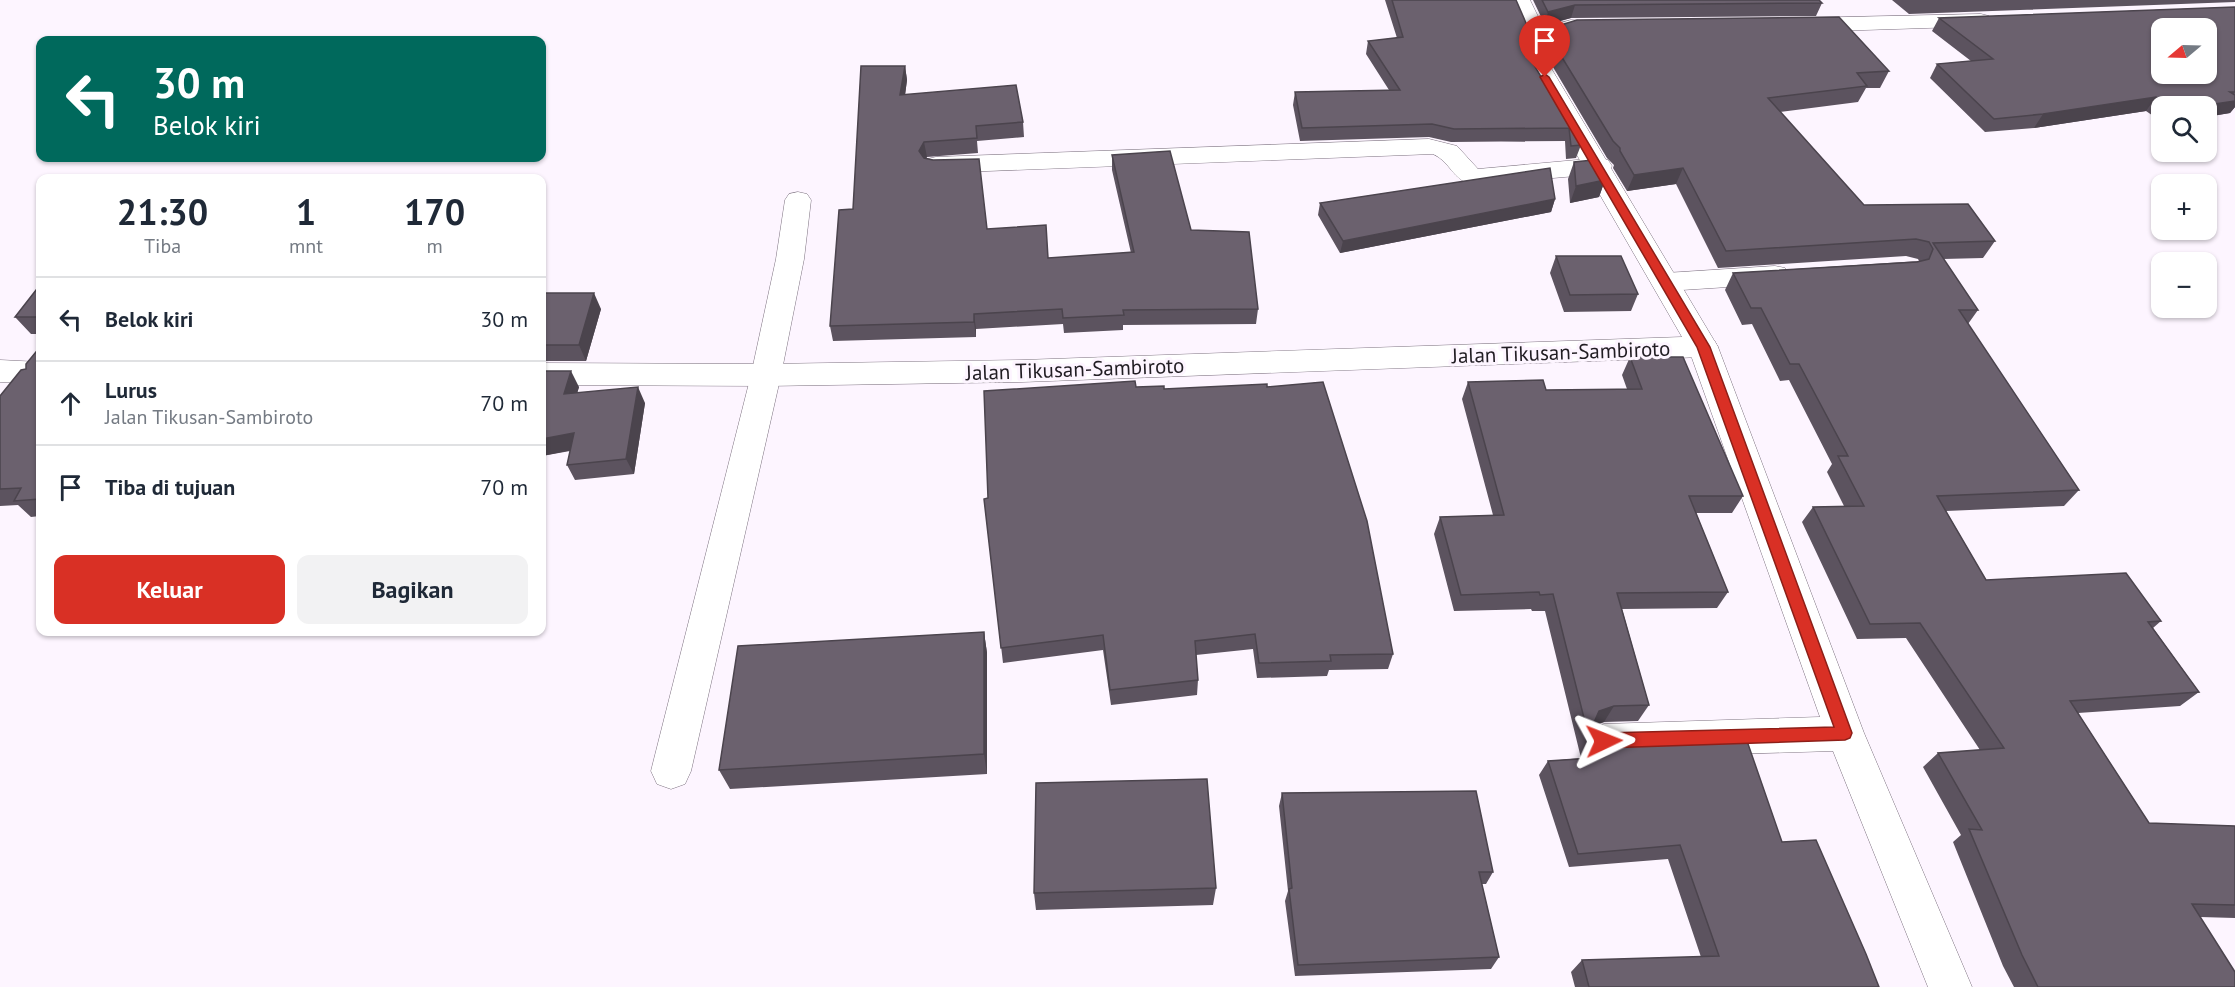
<!DOCTYPE html>
<html lang="id">
<head>
<meta charset="utf-8">
<style>
  :root { --surface:#fff; --page:#f2f2f3; --text:#1f2937; --muted:#747a83; --line:#e0e1e3; --accent:#d93025 }
  body { margin:0; font-family:"PT Sans",sans-serif; background:var(--page); color:var(--text); height:100vh; display:flex; flex-direction:column; font-size:22px; white-space:nowrap }
  * { box-sizing:border-box; margin:0 }
  p { font-size:20px; color:var(--muted) }
  .icon { flex:none; width:33px; height:33px; fill:none; stroke:currentColor; stroke-width:2; stroke-linecap:round; stroke-linejoin:round }
  .map { position:relative; flex:1; overflow:hidden }
  .panel { position:absolute; left:36px; top:174px; width:510px; height:462px; display:flex; flex-direction:column; background:var(--surface); border-radius:12px; box-shadow:0 2px 4px #0004 }
  .panel>* { flex:none }
  .banner { position:absolute; left:36px; top:36px; width:510px; height:126px; border-radius:12px; box-shadow:0 2px 4px #0004; background:#00695c; color:#fff; overflow:hidden }
  .needle { width:39px; rotate:251deg }
  .buttons { position:absolute; left:2151px; top:18px; display:grid; gap:12px }
  .buttons a { display:grid; place-items:center; width:66px; height:66px; border-radius:12px; background:var(--surface); box-shadow:0 2px 4px #0004; font-size:30px }
  .pin { position:absolute; display:grid; place-items:center; width:51px; height:51px; color:#fff; margin:-62px -26px; border-radius:50% 50% 50% 0; rotate:-45deg; box-shadow:0 0 6px #0007 }
  .pin .icon { rotate:45deg }
  .me { position:absolute; width:66px; margin:-33px; rotate:88deg; stroke-linejoin:round; filter:drop-shadow(0 0 4px #0008) }
  .turn { display:flex; align-items:center; gap:21px; height:126px; padding:0 18px; font-size:27px }
  .turn .icon { width:78px; height:78px; stroke-width:2.5 }
  .turn b { display:block; font-size:42px; line-height:51px }
  .eta { display:flex; justify-content:space-evenly; align-items:center; height:102px; text-align:center }
  .eta b { font-size:36px; font-weight:800; line-height:42px }
  .action { display:flex; gap:12px; margin-top:auto; padding:12px 18px }
  .action a { flex:1; height:69px; border-radius:12px; background:var(--accent); color:#fff; font-size:24px; font-weight:800; line-height:69px; text-align:center }
  .action a+a { background:var(--page); color:var(--text) }
  ul { padding:0; list-style:none }
  li { display:flex; align-items:center; gap:18px; height:84px; padding:0 18px; border-top:2px solid var(--line) }
  li div { flex:1 }
  li b { display:block; font-size:22px }
  li em { font-style:normal }
  .map>svg:first-child { display:block }
  .lines { fill:none; stroke-linecap:round; stroke-linejoin:round }
  .street-casing { stroke:#7c717f; stroke-width:1 }
  .secondary-casing { stroke:#7c717f; stroke-width:1 }
  .street { fill:#fff; fill-rule:evenodd }
  .secondary { fill:#fff; fill-rule:evenodd }
  .wall { fill:#5c535f }
  .shaded-wall { fill:#4b444d }
  .building { fill:#6b616e; stroke:#4b444d; stroke-width:1.5; fill-rule:evenodd }
  .route { fill:#d93025; stroke:#8d1f18; stroke-width:1.5 }
  .labels { text-anchor:middle; dominant-baseline:central; stroke-width:6; stroke-linejoin:round; paint-order:stroke }
  .street-label { font-size:21px; fill:#211d23; stroke:#fdf5ff }
</style>
</head>
<body>
<div class="map">
<svg width="2235" height="987" viewBox="0 0 2235 987">
  <rect width="100%" height="100%" fill="#fdf5ff"/>
  <g class="lines">
    <g class="street-casing">
      <path id="street" d="M1508 0H1530L1548 37 1544 42 1536 44 1528 42Z
        M1429 139 1457 146 1478 169 1599 158 1608 160 1612 166 1608 172 1599 174 1473 185C1452 180 1451 162 1433 154L936 173 927 171 923 165 927 159 936 157Z
        M798 192 807 194 811 200 804 259 781 375 691 771 685 784 671 789 657 784 651 771 751 375 776 259 785 200 789 194Z
        M1775 266 1785 268 1789 275 1785 282 1775 284 1666 291 1656 289 1652 282 1656 275 1666 273Z
        M1703 337 1714 340 1718 347 1864 733 1972 987H1928L1833 751 1604 758 1590 753 1585 741 1590 729 1604 724 1820 717 1688 347 1692 340Z"/>
    </g>
    <g class="secondary-casing">
      <path id="secondary" d="M1981 14 1989 16 1992 21 1989 26 1802 32 1794 30 1791 25 1794 20 1802 18Z
        M1571 20 1602 22 1605 27 1602 32 1572 34 1547 41 1545 58 1718 347 1714 354 1703 357 1022 382 766 386 542 385V363L766 364 1022 360 1682 337 1521 58 1524 37 1528 32Z
        M0 360 40 362V384L0 382Z"/>
    </g>
    <use href="#street" class="street"/>
    <use href="#secondary" class="secondary"/>
  </g>
  <path class="wall" d="M1385 0H1516L1523 46 1581 145 1576 158 1566 159 1565 141 1451 142 1429 137 1300 141 1293 105 1295 92 1389 90 1366 54 1368 41 1397 38Z
    M1533 0H1819L1822 3 1816 16 1571 18 1545 25Z
    M1892 0H2235V2L1909 14Z
    M2235 7V107L2230 113 2206 117V106H2162V122L2146 111 2034 128 1985 132 1930 78 1937 64 1971 61 1932 31 1939 18Z
    M1554 27 1889 71 1880 88H1866L1858 102 1780 112 1864 205 1995 241 1983 258 1943 259 1978 310 1968 324 2079 490 2064 506 1946 511 1986 580 2161 621 2153 628 2199 692 2180 706 2078 713 2149 823 2235 826V918L2200 917 2235 987H2014L2003 966 1953 842 1961 835 1923 767 1938 753 1980 750 1906 638 1857 639 1802 522 1813 507 1844 506 1827 472 1832 464 1789 380 1780 381 1752 324 1742 325 1725 290 1733 273 1919 261 1918 259 1906 256 1718 268 1676 184 1627 191 1613 168 1614 165 1607 158 1547 57 1549 43Z
    M905 66 907 80 905 95 1023 122 1024 137 977 141 978 153 927 157 926 158 987 229 1048 258 1131 253 1112 170V155L1191 230 1258 309 1256 324 1123 325V330L1064 333 1063 324 976 329V337L833 341 830 326 853 209Z
    M1574 162 1605 180 1599 197 1570 203 1568 179Z
    M1555 199 1551 212 1340 253 1318 215 1320 203Z
    M1556 256 1638 294 1631 311 1564 312 1550 273Z
    M40 285V334H31L15 317Z
    M542 293 601 309 586 361H542Z
    M40 347V516L31 517 18 505 0 506V396L26 369Z
    M1630 357 1743 496 1732 513H1696L1728 592 1717 608 1622 609 1649 705 1638 721 1604 722 1593 726 1592 727 1599 740 1782 842 1879 987H1575L1571 972 1582 960 1701 957 1668 859 1569 867 1539 775 1548 761 1581 758 1545 611H1532L1531 609 1454 611 1434 534 1440 517 1493 515 1462 399 1468 382 1546 390 1627 389 1622 375Z
    M542 371 579 387 577 393 645 403 634 474 575 480 567 465 570 451 542 456Z
    M1136 387 1164 389 1267 387 1393 654 1388 669 1329 670 1327 676 1257 678 1253 649 1196 655 1198 680 1197 695 1111 705 1103 650 1003 663 984 499 988 498Z
    M984 632 987 653V774L730 789 719 770Z
    M1282 793 1493 872 1486 884H1482L1499 957 1491 969 1295 976 1285 901 1288 891 1279 806Z
    M1216 888 1213 905 1036 910 1034 893Z"/>
  <path class="shaded-wall" d="M1575 5 1571 18 1545 25 1548 12Z
    M905 66 907 80 903 110 900 95Z
    M2156 97 2146 111 2034 128 2043 114Z
    M2235 101V107L2230 113 2206 117V106H2201Z
    M924 142 927 157 921 166 919 151Z
    M1683 168 1676 184 1627 191 1634 175Z
    M1605 180 1599 197 1570 203 1576 186Z
    M1555 199 1551 212 1340 253 1343 241Z
    M594 293 601 309 586 361 579 345Z
    M974 314 976 329V337L974 322Z
    M571 371 579 387 572 410 564 394Z
    M638 387 645 403 634 474 626 459Z
    M574 433 582 448 542 456V439Z
    M984 632 987 653V774L984 754Z
    M1614 706 1604 722 1589 727 1599 711Z"/>
  <path class="building" d="M1392 0H1516L1526 23 1523 46 1581 145 1571 146 1569 128 1454 129 1432 124 1302 128 1295 92 1400 90 1368 41 1403 37Z
    M1542 0H1819L1822 3 1575 5 1548 12Z
    M2235 7V92H2230L2235 95V101L2201 106H2169L2156 97 2043 114 1994 119 1937 64 1993 59 1939 18ZM2162 28H2206V74H2162Z
    M1839 17 1889 71 1857 73 1867 86 1768 98 1864 205 1968 204 1995 241 1933 243 1978 310H1959L2079 490 1937 496 1986 580 2126 573 2161 621 2148 622 2199 692 2070 701 2149 823 2235 826V905L2192 904 2235 972V987H2038L2022 955 1969 829 1982 830 1938 753 2004 748 1920 623 1870 624 1813 507 1864 506 1838 456H1848L1799 364H1790L1761 308H1751L1733 273 1917 262 1929 259 1933 249 1929 242 1916 239 1726 251 1683 168 1634 175 1620 151V148L1613 141 1552 41 1554 27 1577 20Z
    M861 66H905L900 95 1016 85 1023 122 976 126 977 138 924 142 919 151 924 158 933 160 979 159 987 229 1046 225 1048 258 1134 252 1112 155 1170 151 1191 230 1249 232 1258 309 1123 310 1124 315 1063 318 1062 309 974 314V322L830 326 839 210 853 209Z
    M1593 160 1605 180 1576 186 1574 162Z
    M1550 168 1555 199 1343 241 1320 203Z
    M1556 256H1621L1638 294 1570 295Z
    M40 285V317H15Z
    M542 293H594L579 345H542Z
    M40 347V499L14 501 21 488 0 489V396L21 370 26 369V364Z
    M1630 357H1683L1743 496H1689L1728 592 1617 593 1649 705 1614 706 1599 711 1592 727 1599 740 1614 745 1747 741 1782 842 1816 840 1866 954 1879 987H1589L1582 960 1719 956 1680 845 1578 854 1548 761 1594 758 1553 594 1540 595 1539 592 1461 595 1440 517 1504 515 1468 382 1543 380 1546 390 1642 389Z
    M542 371H571L564 394 638 387 626 459 567 465 574 433 542 439Z
    M1135 381 1136 387 1164 386V389L1267 384V387L1323 382 1367 521 1393 654 1330 655 1331 661 1259 663 1255 634 1195 641 1198 680 1110 690 1103 635 1001 648 984 499 988 498 984 391Z
    M984 632V754L719 770 738 646Z
    M1207 779 1216 888 1034 893 1036 783Z
    M1476 791 1493 872H1479L1499 957 1298 965 1289 889 1292 888 1282 793Z"/>
  <path class="route" d="M1545 74 1549 77 1710 347 1852 733 1850 738 1845 740 1604 748 1598 746 1596 741 1598 735 1604 733 1834 727 1697 347 1540 77Z"/>
  <g class="labels">
    <g class="street-label">
      <text transform="translate(1561 352) rotate(-2)">Jalan Tikusan-Sambiroto</text>
      <text transform="translate(1075 369) rotate(-2)">Jalan Tikusan-Sambiroto</text>
    </g>
  </g>
</svg>
<div class="buttons">
<a><svg class="needle" viewBox="-14 -14 28 28"><path d="M0-13l5 13h-10z" fill="#e53935"/><path d="M0 13l5-13h-10z" fill="#747a83"/></svg></a>
<a><svg class="icon" aria-label="search" viewBox="0 0 24 24"><circle cx="10" cy="10" r="6"/><path d="M15 15l6 6"/></svg></a>
<a>+</a>
<a>−</a>
</div>
<div class="pin" style="left:1545px;top:77px;background:#d93025"><svg class="icon" aria-label="arrive" viewBox="0 0 24 24"><path d="M6 21V4h12l-3 4 3 4H6"/></svg></div>
<svg class="me" style="left:1604px;top:741px" viewBox="-20 -20 40 40"><path d="M0-17L14 15 0 8-14 15z" fill="#d93025" stroke="#fff" stroke-width="4"/></svg>
<div class="banner">
<div class="turn"><svg class="icon" aria-label="left" viewBox="0 0 24 24"><path d="M17 20v-9H6M10 6l-5 5 5 5"/></svg><div><b>30 m</b>Belok kiri</div></div>
</div>
<section class="panel">
<div class="eta">
<div><b>21:30</b><p>Tiba</p></div>
<div><b>1</b><p>mnt</p></div>
<div><b>170</b><p>m</p></div>
</div>
<ul>
<li><svg class="icon" aria-label="left" viewBox="0 0 24 24"><path d="M17 20v-9H6M10 6l-5 5 5 5"/></svg><div><b>Belok kiri</b></div><em>30 m</em></li>
<li><svg class="icon" aria-label="ahead" viewBox="0 0 24 24"><path d="M12 20V5M6 11l6-6 6 6"/></svg><div><b>Lurus</b><p>Jalan Tikusan-Sambiroto</p></div><em>70 m</em></li>
<li><svg class="icon" aria-label="arrive" viewBox="0 0 24 24"><path d="M6 21V4h12l-3 4 3 4H6"/></svg><div><b>Tiba di tujuan</b></div><em>70 m</em></li>
</ul>
<div class="action"><a>Keluar</a><a>Bagikan</a></div>
</section>
</div>
</body>
</html>
